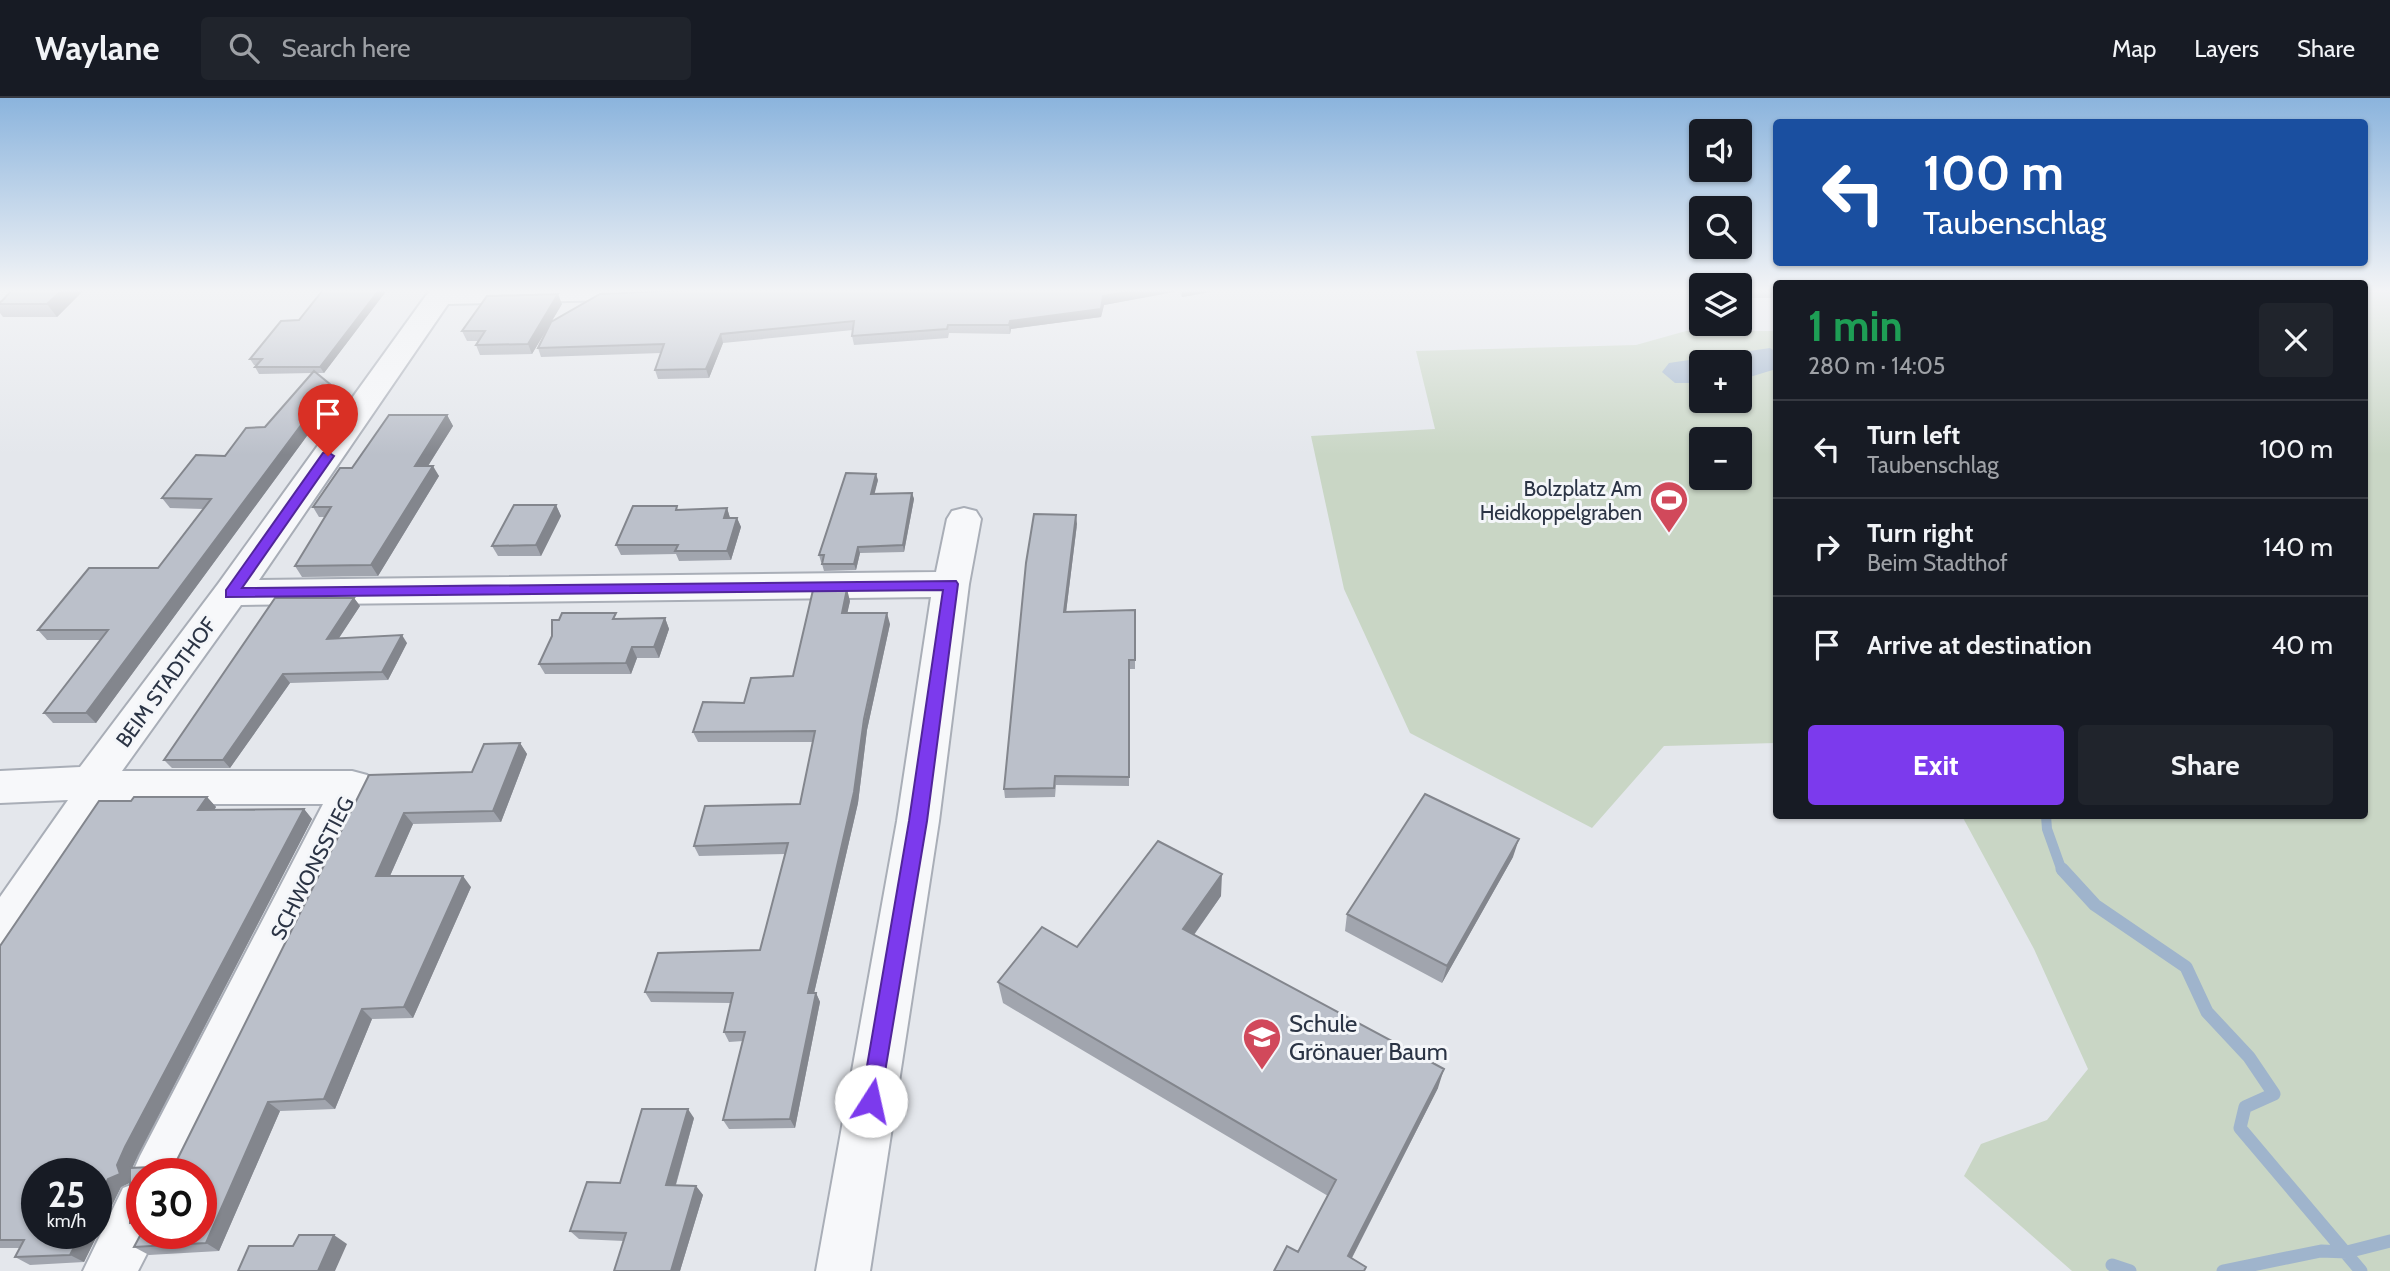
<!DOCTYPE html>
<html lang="en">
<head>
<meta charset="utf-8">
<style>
  :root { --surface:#171b24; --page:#20242c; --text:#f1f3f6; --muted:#9ea1a6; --line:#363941; --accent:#7c3aed }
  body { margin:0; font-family:Cabin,sans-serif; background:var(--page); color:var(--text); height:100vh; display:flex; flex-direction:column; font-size:26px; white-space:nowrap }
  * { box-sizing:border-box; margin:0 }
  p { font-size:23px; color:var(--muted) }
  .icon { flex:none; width:38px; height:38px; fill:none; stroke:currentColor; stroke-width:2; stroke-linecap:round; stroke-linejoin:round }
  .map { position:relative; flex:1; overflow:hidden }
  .sheet { position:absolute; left:1773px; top:182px; width:595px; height:539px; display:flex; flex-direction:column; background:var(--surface); border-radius:7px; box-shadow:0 2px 5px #0004 }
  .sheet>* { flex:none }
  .banner { position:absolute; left:1773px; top:21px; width:595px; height:147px; border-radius:7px; box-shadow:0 2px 5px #0004; background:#1a4fa0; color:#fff; overflow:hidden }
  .fabs { position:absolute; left:1689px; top:21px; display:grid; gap:14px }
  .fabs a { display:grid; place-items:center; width:63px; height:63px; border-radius:7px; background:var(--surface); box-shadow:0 2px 5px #0004; font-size:35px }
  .speed { position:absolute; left:21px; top:1060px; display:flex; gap:14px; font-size:35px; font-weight:700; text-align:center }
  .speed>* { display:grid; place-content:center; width:91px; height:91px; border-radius:50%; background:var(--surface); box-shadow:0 2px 5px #0004; line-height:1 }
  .speed small { font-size:18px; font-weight:400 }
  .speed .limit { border:10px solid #d22; background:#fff; color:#111 }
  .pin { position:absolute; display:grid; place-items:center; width:60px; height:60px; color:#fff; margin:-72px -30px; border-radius:50% 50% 50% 0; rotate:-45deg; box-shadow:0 0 7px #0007 }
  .pin .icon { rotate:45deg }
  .me { position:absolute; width:77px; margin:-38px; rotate:10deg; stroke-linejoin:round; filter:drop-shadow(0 0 5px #0008) }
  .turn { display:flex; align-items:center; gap:24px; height:147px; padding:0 35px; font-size:32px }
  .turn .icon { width:91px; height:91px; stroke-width:2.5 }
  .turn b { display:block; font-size:49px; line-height:60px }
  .round { display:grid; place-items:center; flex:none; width:74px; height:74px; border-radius:7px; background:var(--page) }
  .overview { display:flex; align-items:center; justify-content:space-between; height:119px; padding:0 35px }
  h1 { font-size:42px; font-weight:800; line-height:52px; color:#1e9e55 }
  .primary-button { display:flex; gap:14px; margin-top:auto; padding:14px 35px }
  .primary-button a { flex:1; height:80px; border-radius:7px; background:var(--accent); color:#fff; font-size:28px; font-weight:800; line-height:80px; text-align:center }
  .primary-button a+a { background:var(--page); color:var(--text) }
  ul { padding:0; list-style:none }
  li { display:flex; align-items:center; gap:21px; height:98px; padding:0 35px; border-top:2px solid var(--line) }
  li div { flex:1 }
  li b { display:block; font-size:26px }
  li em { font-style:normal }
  header { display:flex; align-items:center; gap:42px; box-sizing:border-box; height:98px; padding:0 35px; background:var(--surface); border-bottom:2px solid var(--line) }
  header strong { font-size:33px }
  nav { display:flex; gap:38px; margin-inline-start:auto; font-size:24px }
  .search { width:490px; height:63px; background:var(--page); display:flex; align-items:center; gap:18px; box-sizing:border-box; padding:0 24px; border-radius:7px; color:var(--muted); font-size:26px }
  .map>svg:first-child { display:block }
  .green { fill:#c9d6c5; fill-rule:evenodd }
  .water { fill:#9fb4cc }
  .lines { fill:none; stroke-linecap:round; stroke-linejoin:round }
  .stream-far1 { stroke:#9fb4cc; stroke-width:10 }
  .stream { stroke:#9fb4cc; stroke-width:13 }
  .minor-casing { stroke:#a9aeb7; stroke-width:4 }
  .minor { fill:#f7f8fa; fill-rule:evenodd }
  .wall { fill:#a1a5ae }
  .shaded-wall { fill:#83868d }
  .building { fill:#bbc0ca; stroke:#83868d; stroke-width:2 }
  .route { fill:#7c3aed; stroke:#51269a; stroke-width:2 }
  .labels { text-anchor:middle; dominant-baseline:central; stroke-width:6; stroke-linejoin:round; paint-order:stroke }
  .poi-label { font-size:21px; fill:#2b3445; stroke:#f4f6f9; text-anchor:end }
  .street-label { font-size:21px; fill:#2b3445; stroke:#f4f6f9 }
  .near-poi-label { font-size:24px; fill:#2b3445; stroke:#f4f6f9; text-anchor:start }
</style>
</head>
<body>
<header>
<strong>Waylane</strong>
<div class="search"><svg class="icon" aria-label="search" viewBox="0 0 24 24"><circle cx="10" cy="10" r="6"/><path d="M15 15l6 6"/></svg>Search here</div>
<nav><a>Map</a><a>Layers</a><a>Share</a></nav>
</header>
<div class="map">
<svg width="2390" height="1173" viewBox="0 0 2390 1173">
  <rect width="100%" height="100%" fill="#e4e7ec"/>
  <path class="green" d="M2364 192H2390V1173H2072L1964 1078 1981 1046 2047 1022 2088 971 2034 851 1962 718H2364Z
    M1686 233H1776V645L1664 648 1592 730 1410 635 1344 491 1311 338 1435 331 1416 253 1636 247ZM1701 264H1740V303H1701ZM1701 341H1740V380H1701Z"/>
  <path class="water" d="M1770 250 1776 254V271L1740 282V264H1701V285H1675L1662 274 1669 265Z"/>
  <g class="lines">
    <path class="stream-far1" d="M2046 718 2047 731 2062 773"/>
    <path class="stream" d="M2062 771 2095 807 2186 869 2207 914 2249 959 2274 996 2245 1009 2240 1030 2361 1173
      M2112 1167 2130 1173
      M2223 1173 2321 1153 2347 1154 2390 1143"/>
    <g class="minor-casing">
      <path id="minor" d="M430 192H706L702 198 692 200 448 206 259 482 936 474 947 421 952 413 964 410 976 413 981 421 969 486 939 723 870 1173H816L897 723 931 499 241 507 122 673H352L367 677 373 689 185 1076H142V1136H157L138 1173H83L123 1090 136 1085 132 1076 140 1058 323 706H111L16 849 0 855V799L68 702 0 705V673L80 669 218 486Z"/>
    </g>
    <use href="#minor" class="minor"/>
  </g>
  <path class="wall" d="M12 192H84L57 219H3L0 215V204L2 203Z
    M323 192H387L324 275H316L331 287 337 297 96 625H53L44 615 101 542H47L38 532 158 470 203 411 170 410 162 400 265 329 312 275 259 276 255 269 256 267H254L250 261 299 222Z
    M693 192H1221L1182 199 1179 193 1104 207 1101 219 1011 231 1010 236 949 235 948 240 854 247 852 238 853 232 723 245 709 280 658 281 655 272 661 255 541 259 538 250Z
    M1740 192H1774L1771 200H1740Z
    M562 206 532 256 480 257 476 247 478 243H467L462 233Z
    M447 317 453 328 428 368 439 378 378 478 302 479 295 468 325 419H319L313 409 352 370Z
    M878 382 874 395H912L914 401 904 454 860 455 856 472 824 473 822 466 823 464H821L819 457Z
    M556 407 561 418 541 458H498L492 448Z
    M727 410 730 420H737L741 429 731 462 679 463 676 456 621 457 616 447 679 412Z
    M1077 426 1066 514 1135 521V571H1130L1129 688 1056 687 1055 699 1005 700 1004 691Z
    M354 500 360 508 339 540 407 545 388 582 290 585 230 670H172L164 662Z
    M850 503 847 515 890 526 867 632 858 705 814 895H816L820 904 795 1030 729 1031 723 1022 743 943 729 944 724 934 731 905 651 904 645 894 760 852 785 756 699 758 694 748 800 706 813 644H698L693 634 793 578Z
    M665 520 669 531 659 560H637L631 576H545L539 566 618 521Z
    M520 645 527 656 501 724 413 726 390 778 471 789 413 920 372 921 335 1011 280 1013 219 1153 149 1157 134 1149 201 1136 142 1076V1132L130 1125V1084L121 1089 84 1164 30 1167 15 1159 20 1150H0V848L131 703 207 699 216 709 214 712 304 711 312 721 132 1070 174 1068 369 677 472 674Z
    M1513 759 1442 885 1345 833 1347 816Z
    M1221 798 1194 837 1438 990 1352 1160 1366 1169 1364 1173H1274L1298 1154 1328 1098 1003 905 998 884 1077 849Z
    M694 1020 676 1087 696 1088 703 1097 680 1173H614L624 1143 579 1141 570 1133 620 1085Z"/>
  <path class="shaded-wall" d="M62 192H84L57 219 47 206Z
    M379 192H387L324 275 320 269Z
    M1136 192 1179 193 1104 207 1101 219 1011 231 1010 236 1009 227 1010 223 1103 198Z
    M1182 192H1221L1182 199Z
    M558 196 562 206 532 256 528 246Z
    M721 236 723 245 709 280 706 271Z
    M331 287 337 297 96 625 86 615Z
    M447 317 453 328 421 379 415 368Z
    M433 368 439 378 378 478 371 467Z
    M876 376 878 382 873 402 871 396Z
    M912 395 914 401 904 454 903 447Z
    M556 407 561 418 541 458 536 447Z
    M727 410 730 420H724Z
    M1076 417 1077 426 1065 523 1064 514Z
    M737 420 741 429 731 462 727 453Z
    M858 449 860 455 856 472 854 466Z
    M847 491 850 503 845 526 842 515Z
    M354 500 360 508 333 549 327 541Z
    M887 515 890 526 867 632 858 705 812 904 808 895Z
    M665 520 669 531 659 560 654 549Z
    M402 537 407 545 388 582 382 574Z
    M632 549 637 560 631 576 626 565Z
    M283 576 290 585 230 670 223 662Z
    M520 645 527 656 501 724 493 713Z
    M207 699 216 709 208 722 198 712Z
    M304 711 312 721 138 1057 130 1075 132 1084 121 1089 84 1164 70 1157 81 1136H96V1104Z
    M404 715 413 726 385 789 376 778Z
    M1519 741 1513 759 1442 885 1447 868Z
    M1222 776 1221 798 1183 852V831Z
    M463 778 471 789 413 920 404 909Z
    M816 895 820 904 795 1030 790 1021Z
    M362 911 372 921 335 1011 324 1001Z
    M1444 971 1438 990 1345 1173 1348 1158Z
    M268 1004 280 1013 219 1153 206 1145Z
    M688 1011 694 1020 673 1096 666 1087Z
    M696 1088 703 1097 680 1173H671Z
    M334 1137 347 1146 335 1173H318Z"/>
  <path class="building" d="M12 192H62L47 206H0V204L2 203Z
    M323 192H379L320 269H255L262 261H250L281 223 299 222Z
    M693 192H1136L1103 198 1101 211 1010 223 1009 227H948L947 231 852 238 854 223 721 236 706 271 655 272 664 246 538 250 551 224 600 196Z
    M558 196 528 246 476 247 485 233H462L487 198Z
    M314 273 331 287 86 615H44L108 532H38L89 470H158L211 401 162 400 196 357 225 358 246 330 265 329Z
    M389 317H447L415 368H433L371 467 295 468 331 409H313L340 370H352Z
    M846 375 876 376 871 396 912 395 903 447 858 449 854 466H822L824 457H819Z
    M514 407H556L536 447 492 448Z
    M633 408H677L676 412 727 410 724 420H737L727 453H675L678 447H616Z
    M1034 416 1076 417 1064 514 1135 512V562H1129V679L1055 678 1054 690 1004 691 1026 465Z
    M847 491 842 515H887L864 621 854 694 808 895H816L790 1021 723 1022 745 934H724L733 895 645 894 658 855 760 852 788 745 694 748 705 708 800 706 815 633 693 634 703 604 744 605 751 580 793 578 813 492Z
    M275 500H354L327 541 402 537 382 574 283 576 223 662H164Z
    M562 515H616L613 521 665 520 654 549H632L626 565 539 566 552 538V522H559Z
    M520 645 493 713 404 715 376 778H463L404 909 362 911 324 1001 268 1004 206 1145 134 1149 142 1134V1136H201V1076H142V1126L130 1125V1070L174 1068 369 677 472 674 484 646Z
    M1425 696 1519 741 1447 868 1347 816Z
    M134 699H207L198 712 304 711 125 1049 117 1067 120 1076 108 1081 96 1104V1076H37V1136H81L70 1157 15 1159 24 1142H0V848L99 703H131Z
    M1158 743 1222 776 1183 831 1444 971 1348 1158 1366 1169 1364 1173H1274L1287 1148 1298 1154 1336 1082 998 884 1042 829 1077 849Z
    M642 1011H688L666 1087 696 1088 671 1173H614L626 1135 570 1133 587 1084 620 1085Z
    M299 1137H334L318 1173H238L249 1148H293Z"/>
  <linearGradient id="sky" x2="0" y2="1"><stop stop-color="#8bb4dd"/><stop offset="0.54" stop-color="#f3f4f6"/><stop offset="1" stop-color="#f3f4f6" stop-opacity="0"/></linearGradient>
  <rect width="2390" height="357" fill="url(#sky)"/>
  <path class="route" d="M328 354 334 358 242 490 956 483 958 486 927 723 879 1010 871 1013 864 1010 861 1003 909 723 943 492 226 499V492L323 355Z"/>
  <defs>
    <g id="stadium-pin" transform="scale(2.0125)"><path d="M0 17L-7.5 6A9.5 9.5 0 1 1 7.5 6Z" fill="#d1495b" stroke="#f4f6f9"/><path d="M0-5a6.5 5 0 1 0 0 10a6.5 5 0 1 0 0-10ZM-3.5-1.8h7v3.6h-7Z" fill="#fff"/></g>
    <g id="school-pin" transform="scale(2.0125)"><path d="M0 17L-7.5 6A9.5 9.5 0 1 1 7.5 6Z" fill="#d1495b" stroke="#f4f6f9"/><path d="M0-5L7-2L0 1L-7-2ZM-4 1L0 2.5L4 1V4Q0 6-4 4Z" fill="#fff"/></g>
  </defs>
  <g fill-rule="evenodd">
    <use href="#stadium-pin" x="1669" y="402"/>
    <use href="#school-pin" x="1262" y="939"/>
  </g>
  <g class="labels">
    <g class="poi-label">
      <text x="1642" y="390">Bolzplatz Am<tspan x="1642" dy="24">Heidkoppelgraben</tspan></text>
    </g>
    <g class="street-label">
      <text transform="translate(166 584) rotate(-54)">BEIM STADTHOF</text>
      <text transform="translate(312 770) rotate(-63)">SCHWONSSTIEG</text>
    </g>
    <g class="near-poi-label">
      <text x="1289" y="925">Schule<tspan x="1289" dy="28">Grönauer Baum</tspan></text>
    </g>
  </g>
</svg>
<div class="fabs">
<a><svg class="icon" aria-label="sound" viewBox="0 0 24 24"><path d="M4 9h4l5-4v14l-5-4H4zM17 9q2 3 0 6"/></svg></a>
<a><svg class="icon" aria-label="search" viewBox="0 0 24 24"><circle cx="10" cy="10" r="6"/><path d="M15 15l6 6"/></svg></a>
<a><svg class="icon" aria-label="layers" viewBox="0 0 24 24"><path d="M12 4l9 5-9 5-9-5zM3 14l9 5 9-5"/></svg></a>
<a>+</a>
<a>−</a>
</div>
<div class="speed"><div>25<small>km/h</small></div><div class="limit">30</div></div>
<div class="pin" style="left:328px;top:358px;background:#d93025"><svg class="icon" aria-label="arrive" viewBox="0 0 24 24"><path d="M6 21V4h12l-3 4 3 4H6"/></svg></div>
<svg class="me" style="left:871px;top:1003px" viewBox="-20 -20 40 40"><circle r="19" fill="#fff"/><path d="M0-13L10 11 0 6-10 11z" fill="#7c3aed"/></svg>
<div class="banner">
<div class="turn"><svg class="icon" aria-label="left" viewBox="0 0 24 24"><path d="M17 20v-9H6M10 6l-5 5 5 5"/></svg><div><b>100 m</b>Taubenschlag</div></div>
</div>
<section class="sheet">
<div class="overview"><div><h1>1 min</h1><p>280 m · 14:05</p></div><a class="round"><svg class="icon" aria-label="close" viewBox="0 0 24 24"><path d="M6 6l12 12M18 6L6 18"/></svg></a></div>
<ul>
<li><svg class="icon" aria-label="left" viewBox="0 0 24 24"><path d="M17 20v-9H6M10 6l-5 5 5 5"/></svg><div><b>Turn left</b><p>Taubenschlag</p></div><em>100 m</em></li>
<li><svg class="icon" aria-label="right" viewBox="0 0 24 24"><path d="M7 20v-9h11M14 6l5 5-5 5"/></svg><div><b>Turn right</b><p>Beim Stadthof</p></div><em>140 m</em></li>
<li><svg class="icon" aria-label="arrive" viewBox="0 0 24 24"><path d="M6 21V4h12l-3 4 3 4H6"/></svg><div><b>Arrive at destination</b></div><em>40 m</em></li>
</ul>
<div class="primary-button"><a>Exit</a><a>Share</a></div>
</section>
</div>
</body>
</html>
